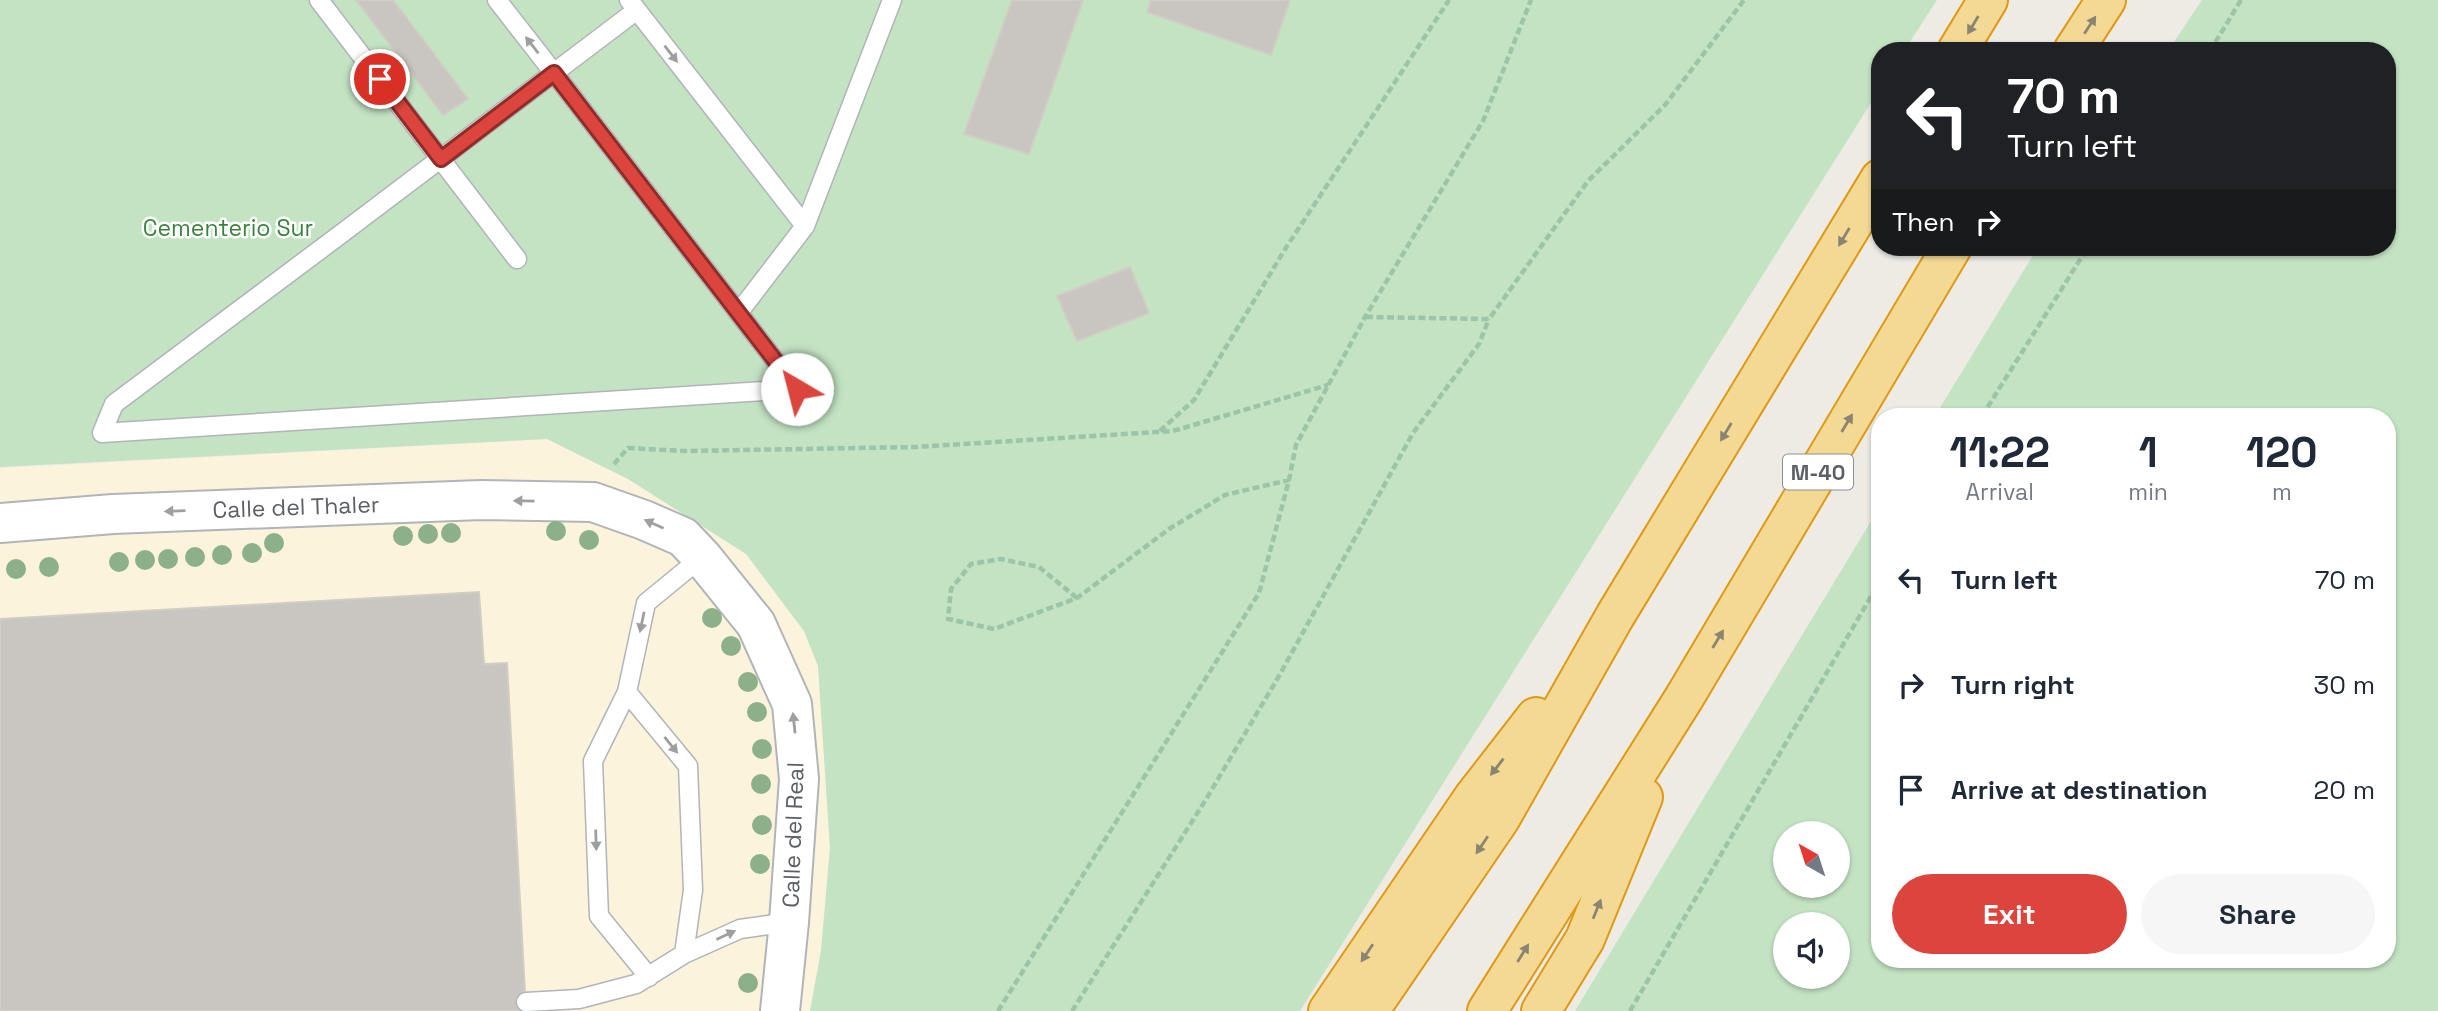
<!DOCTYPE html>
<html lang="en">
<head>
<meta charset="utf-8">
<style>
  :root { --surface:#fff; --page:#f6f6f7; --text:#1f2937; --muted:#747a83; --accent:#db453d }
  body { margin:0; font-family:"Space Grotesk",sans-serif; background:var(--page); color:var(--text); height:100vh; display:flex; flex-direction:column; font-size:26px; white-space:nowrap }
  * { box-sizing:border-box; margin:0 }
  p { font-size:23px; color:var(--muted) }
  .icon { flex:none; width:38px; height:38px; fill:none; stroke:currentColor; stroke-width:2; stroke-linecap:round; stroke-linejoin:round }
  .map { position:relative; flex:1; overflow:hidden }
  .panel { position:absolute; left:1871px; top:408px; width:525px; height:560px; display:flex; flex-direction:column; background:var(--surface); border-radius:28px; box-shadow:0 2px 5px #0004 }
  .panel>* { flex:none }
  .guide { position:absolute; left:1871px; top:42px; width:525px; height:214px; border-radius:28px; box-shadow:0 2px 5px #0004; background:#202124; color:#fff; overflow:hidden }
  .needle { width:46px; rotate:321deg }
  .tools { position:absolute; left:1773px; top:821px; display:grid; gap:14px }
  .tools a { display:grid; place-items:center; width:77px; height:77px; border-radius:50%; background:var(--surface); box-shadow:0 2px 5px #0004; font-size:35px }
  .pin { position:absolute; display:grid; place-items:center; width:60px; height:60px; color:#fff; margin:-30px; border:4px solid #fff; border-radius:50%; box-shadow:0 2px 7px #0007 }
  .me { position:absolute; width:77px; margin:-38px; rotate:323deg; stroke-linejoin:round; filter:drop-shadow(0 0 5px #0008) }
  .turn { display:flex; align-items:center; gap:24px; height:147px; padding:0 21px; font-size:32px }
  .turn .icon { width:91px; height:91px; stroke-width:2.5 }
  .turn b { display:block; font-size:49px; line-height:60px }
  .then { display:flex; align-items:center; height:66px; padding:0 21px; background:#0003; gap:14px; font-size:26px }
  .eta { display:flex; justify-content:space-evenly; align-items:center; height:119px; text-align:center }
  .eta b { font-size:42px; font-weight:800; line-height:49px }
  .action { display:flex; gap:14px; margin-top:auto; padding:14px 21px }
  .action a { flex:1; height:80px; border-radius:42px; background:var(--accent); color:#fff; font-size:28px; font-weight:800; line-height:80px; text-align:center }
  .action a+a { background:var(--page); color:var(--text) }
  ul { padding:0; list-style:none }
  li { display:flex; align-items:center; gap:21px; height:105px; padding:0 21px }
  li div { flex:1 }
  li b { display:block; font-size:26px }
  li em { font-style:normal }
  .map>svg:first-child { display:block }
  .commercial { fill:#fbf3dc }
  .green { fill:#c3e3c3; fill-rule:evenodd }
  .building { fill:#c9c6c1; stroke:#d1cdc3; stroke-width:2 }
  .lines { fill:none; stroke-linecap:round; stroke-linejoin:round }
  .service-casing { stroke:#b1b4b8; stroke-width:21 }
  .tertiary-casing { stroke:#b1b4b8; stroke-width:42 }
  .motorway-casing { stroke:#df9913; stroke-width:42 }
  .path { stroke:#9cc4a6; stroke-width:4.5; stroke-dasharray:7 3.5; stroke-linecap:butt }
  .service { stroke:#fff; stroke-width:18 }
  .tertiary { stroke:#fff; stroke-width:38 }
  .motorway { stroke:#f4d994; stroke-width:38 }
  .tree { fill:#8cb189 }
  .oneway { fill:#8a8472 }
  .oneway2 { fill:#9d9fa1 }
  .route-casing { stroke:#8e2d28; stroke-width:18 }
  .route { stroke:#db453d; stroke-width:12 }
  .labels { text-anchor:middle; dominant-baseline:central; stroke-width:5; stroke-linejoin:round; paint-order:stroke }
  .shield { fill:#fff; stroke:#8d8f92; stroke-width:2 }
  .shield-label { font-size:21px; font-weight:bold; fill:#5c5f63 }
  .park-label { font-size:23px; fill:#3c823e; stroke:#fff }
  .street-label { font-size:23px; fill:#5c5f63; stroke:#fff }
</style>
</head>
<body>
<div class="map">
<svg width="2438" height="1011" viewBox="0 0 2438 1011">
  <rect width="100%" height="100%" fill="#edebe4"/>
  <path class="commercial" d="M547 439 628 479 746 554 804 631 818 666 830 848 821 951 810 1011H0V468Z"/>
  <path class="green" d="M0 0H1937L1904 51H1880L1879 90 1300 1011H810L821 951 830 848 818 666 804 631 746 554 628 479 547 439 0 467Z
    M2202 0H2438V1011H1575L1879 508 1880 959H2387V416H1935L2038 247H2387V51H2168ZM1785 833H1838V886H1785ZM1785 924H1838V976H1785Z"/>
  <path class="building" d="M356 0H393L468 99 443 115Z
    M1012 0H1083L1029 154 964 134Z
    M1151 0H1290L1271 55 1147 12Z
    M1130 267 1149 313 1077 341 1057 296Z
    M479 592 484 664 507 663 526 1011H0V619Z"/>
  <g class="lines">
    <g class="service-casing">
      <path id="service" d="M319 0 517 259
        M497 0C598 129 698 259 797 389L102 433 114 404C289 273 463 143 637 10
        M629 0 805 226
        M739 312 805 226 892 0
        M627 692 688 766 693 890 684 954
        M649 977 599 916 593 761 627 692 646 603 702 557
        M526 1002 579 999 636 984 684 954 740 929 789 922"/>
    </g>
    <g class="tertiary-casing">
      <path id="tertiary" d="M0 523 113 514 481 500 593 502 644 520 683 537 702 557 756 624 792 704 799 779 789 922 780 1011"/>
    </g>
    <g class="motorway-casing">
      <path id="motorway" d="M1957 51 1988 0
        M2073 51 2106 0
        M1328 1011 1473 798 1536 717
        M1369 1011 1500 819 1615 616 1880 179
        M1487 1011 1684 698 1952 247
        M1541 1011 1585 939 1643 797"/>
    </g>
    <path class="path" d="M2210 51 2241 0
      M1366 317 1489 319 1588 181 1665 105 1744 0
      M1982 416 2088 247
      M1160 431 1194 400 1287 246 1449 0
      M614 464 628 448 684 451 915 447 1173 431 1328 385
      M1077 598 1039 567 1001 559 971 564 951 589 948 619 994 629 1077 598 1169 529 1225 495 1289 480
      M998 1011 1259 593 1289 480 1296 445 1365 317 1483 121 1531 0
      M1072 1011 1205 801 1279 676 1413 433 1479 344 1489 319
      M1630 1011 1880 581"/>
    <use href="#service" class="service"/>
    <use href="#tertiary" class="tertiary"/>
    <use href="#motorway" class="motorway"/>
  </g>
  <g class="tree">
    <circle cx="556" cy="531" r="10"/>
    <circle cx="451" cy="533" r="10"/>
    <circle cx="428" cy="534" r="10"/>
    <circle cx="403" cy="536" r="10"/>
    <circle cx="589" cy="540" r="10"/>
    <circle cx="274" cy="543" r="10"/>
    <circle cx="252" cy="553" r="10"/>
    <circle cx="222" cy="555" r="10"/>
    <circle cx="195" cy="557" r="10"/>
    <circle cx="168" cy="559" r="10"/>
    <circle cx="145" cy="560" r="10"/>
    <circle cx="119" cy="562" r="10"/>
    <circle cx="49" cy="567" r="10"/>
    <circle cx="16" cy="569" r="10"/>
    <circle cx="712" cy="618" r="10"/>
    <circle cx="731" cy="646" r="10"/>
    <circle cx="748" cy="682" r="10"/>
    <circle cx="757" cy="712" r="10"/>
    <circle cx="762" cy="749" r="10"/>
    <circle cx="761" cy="784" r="10"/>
    <circle cx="762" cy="825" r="10"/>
    <circle cx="760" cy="864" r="10"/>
    <circle cx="748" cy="983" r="10"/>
  </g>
  <defs><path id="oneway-solid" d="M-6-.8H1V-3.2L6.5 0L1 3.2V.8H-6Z" transform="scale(1.75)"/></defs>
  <g class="oneway">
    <use href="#oneway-solid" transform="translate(1973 25) rotate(121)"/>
    <use href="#oneway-solid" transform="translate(2090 25) rotate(-57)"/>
    <use href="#oneway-solid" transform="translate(1844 237) rotate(121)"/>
    <use href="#oneway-solid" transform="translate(1847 423) rotate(-59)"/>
    <use href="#oneway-solid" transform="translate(1726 432) rotate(121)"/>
    <use href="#oneway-solid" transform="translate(1718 639) rotate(-59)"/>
    <use href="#oneway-solid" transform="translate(1497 767) rotate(128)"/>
    <use href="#oneway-solid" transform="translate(1482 845) rotate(124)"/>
    <use href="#oneway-solid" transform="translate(1597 909) rotate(-68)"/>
    <use href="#oneway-solid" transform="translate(1367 953) rotate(124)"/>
    <use href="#oneway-solid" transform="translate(1523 953) rotate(-58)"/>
  </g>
  <g class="oneway2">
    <use href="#oneway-solid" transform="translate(532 45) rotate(-128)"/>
    <use href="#oneway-solid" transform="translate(671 54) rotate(52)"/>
    <use href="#oneway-solid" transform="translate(524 501) rotate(-179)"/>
    <use href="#oneway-solid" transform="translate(175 511) rotate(178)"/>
    <use href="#oneway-solid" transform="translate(654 524) rotate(-156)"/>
    <use href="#oneway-solid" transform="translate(642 622) rotate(102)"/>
    <use href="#oneway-solid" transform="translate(794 723) rotate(-96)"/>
    <use href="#oneway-solid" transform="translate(671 745) rotate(51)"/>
    <use href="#oneway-solid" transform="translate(596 840) rotate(88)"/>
    <use href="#oneway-solid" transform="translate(726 935) rotate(-25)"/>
  </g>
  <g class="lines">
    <g class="route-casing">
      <path id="route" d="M380 79 441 159 554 73 797 389"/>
    </g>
    <use href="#route" class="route"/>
  </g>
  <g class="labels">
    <rect class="shield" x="1783" y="454.5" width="70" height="35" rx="5"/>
    <g class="shield-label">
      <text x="1818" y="472">M-40</text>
    </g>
    <g class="park-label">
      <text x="228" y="228">Cementerio Sur</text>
    </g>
    <g class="street-label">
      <text transform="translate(296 507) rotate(-2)">Calle del Thaler</text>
      <text transform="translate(793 835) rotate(-88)">Calle del Real</text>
    </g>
  </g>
</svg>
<div class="tools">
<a><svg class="needle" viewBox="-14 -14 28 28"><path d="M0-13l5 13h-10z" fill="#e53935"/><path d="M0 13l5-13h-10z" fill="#747a83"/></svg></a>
<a><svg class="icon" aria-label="sound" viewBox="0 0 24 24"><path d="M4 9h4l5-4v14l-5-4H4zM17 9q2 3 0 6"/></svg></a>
</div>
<div class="pin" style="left:380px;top:79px;background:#d93025"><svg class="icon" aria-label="arrive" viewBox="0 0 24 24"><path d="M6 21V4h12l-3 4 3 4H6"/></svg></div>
<svg class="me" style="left:797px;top:389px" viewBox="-20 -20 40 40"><circle r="19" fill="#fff"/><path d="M0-13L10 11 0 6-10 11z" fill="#db453d"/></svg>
<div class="guide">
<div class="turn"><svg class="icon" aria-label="left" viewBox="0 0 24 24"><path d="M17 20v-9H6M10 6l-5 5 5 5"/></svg><div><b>70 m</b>Turn left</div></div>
<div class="then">Then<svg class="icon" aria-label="right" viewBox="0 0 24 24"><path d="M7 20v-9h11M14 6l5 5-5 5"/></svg></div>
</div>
<section class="panel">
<div class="eta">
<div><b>11:22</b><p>Arrival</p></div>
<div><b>1</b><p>min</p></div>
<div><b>120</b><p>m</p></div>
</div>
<ul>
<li><svg class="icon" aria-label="left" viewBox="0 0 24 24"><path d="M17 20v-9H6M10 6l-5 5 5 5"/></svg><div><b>Turn left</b></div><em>70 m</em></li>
<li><svg class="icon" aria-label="right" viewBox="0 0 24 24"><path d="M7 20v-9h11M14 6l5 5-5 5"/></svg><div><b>Turn right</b></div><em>30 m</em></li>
<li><svg class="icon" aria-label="arrive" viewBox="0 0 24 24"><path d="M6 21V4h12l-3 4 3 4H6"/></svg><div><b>Arrive at destination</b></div><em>20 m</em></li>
</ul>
<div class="action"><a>Exit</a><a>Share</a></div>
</section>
</div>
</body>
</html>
